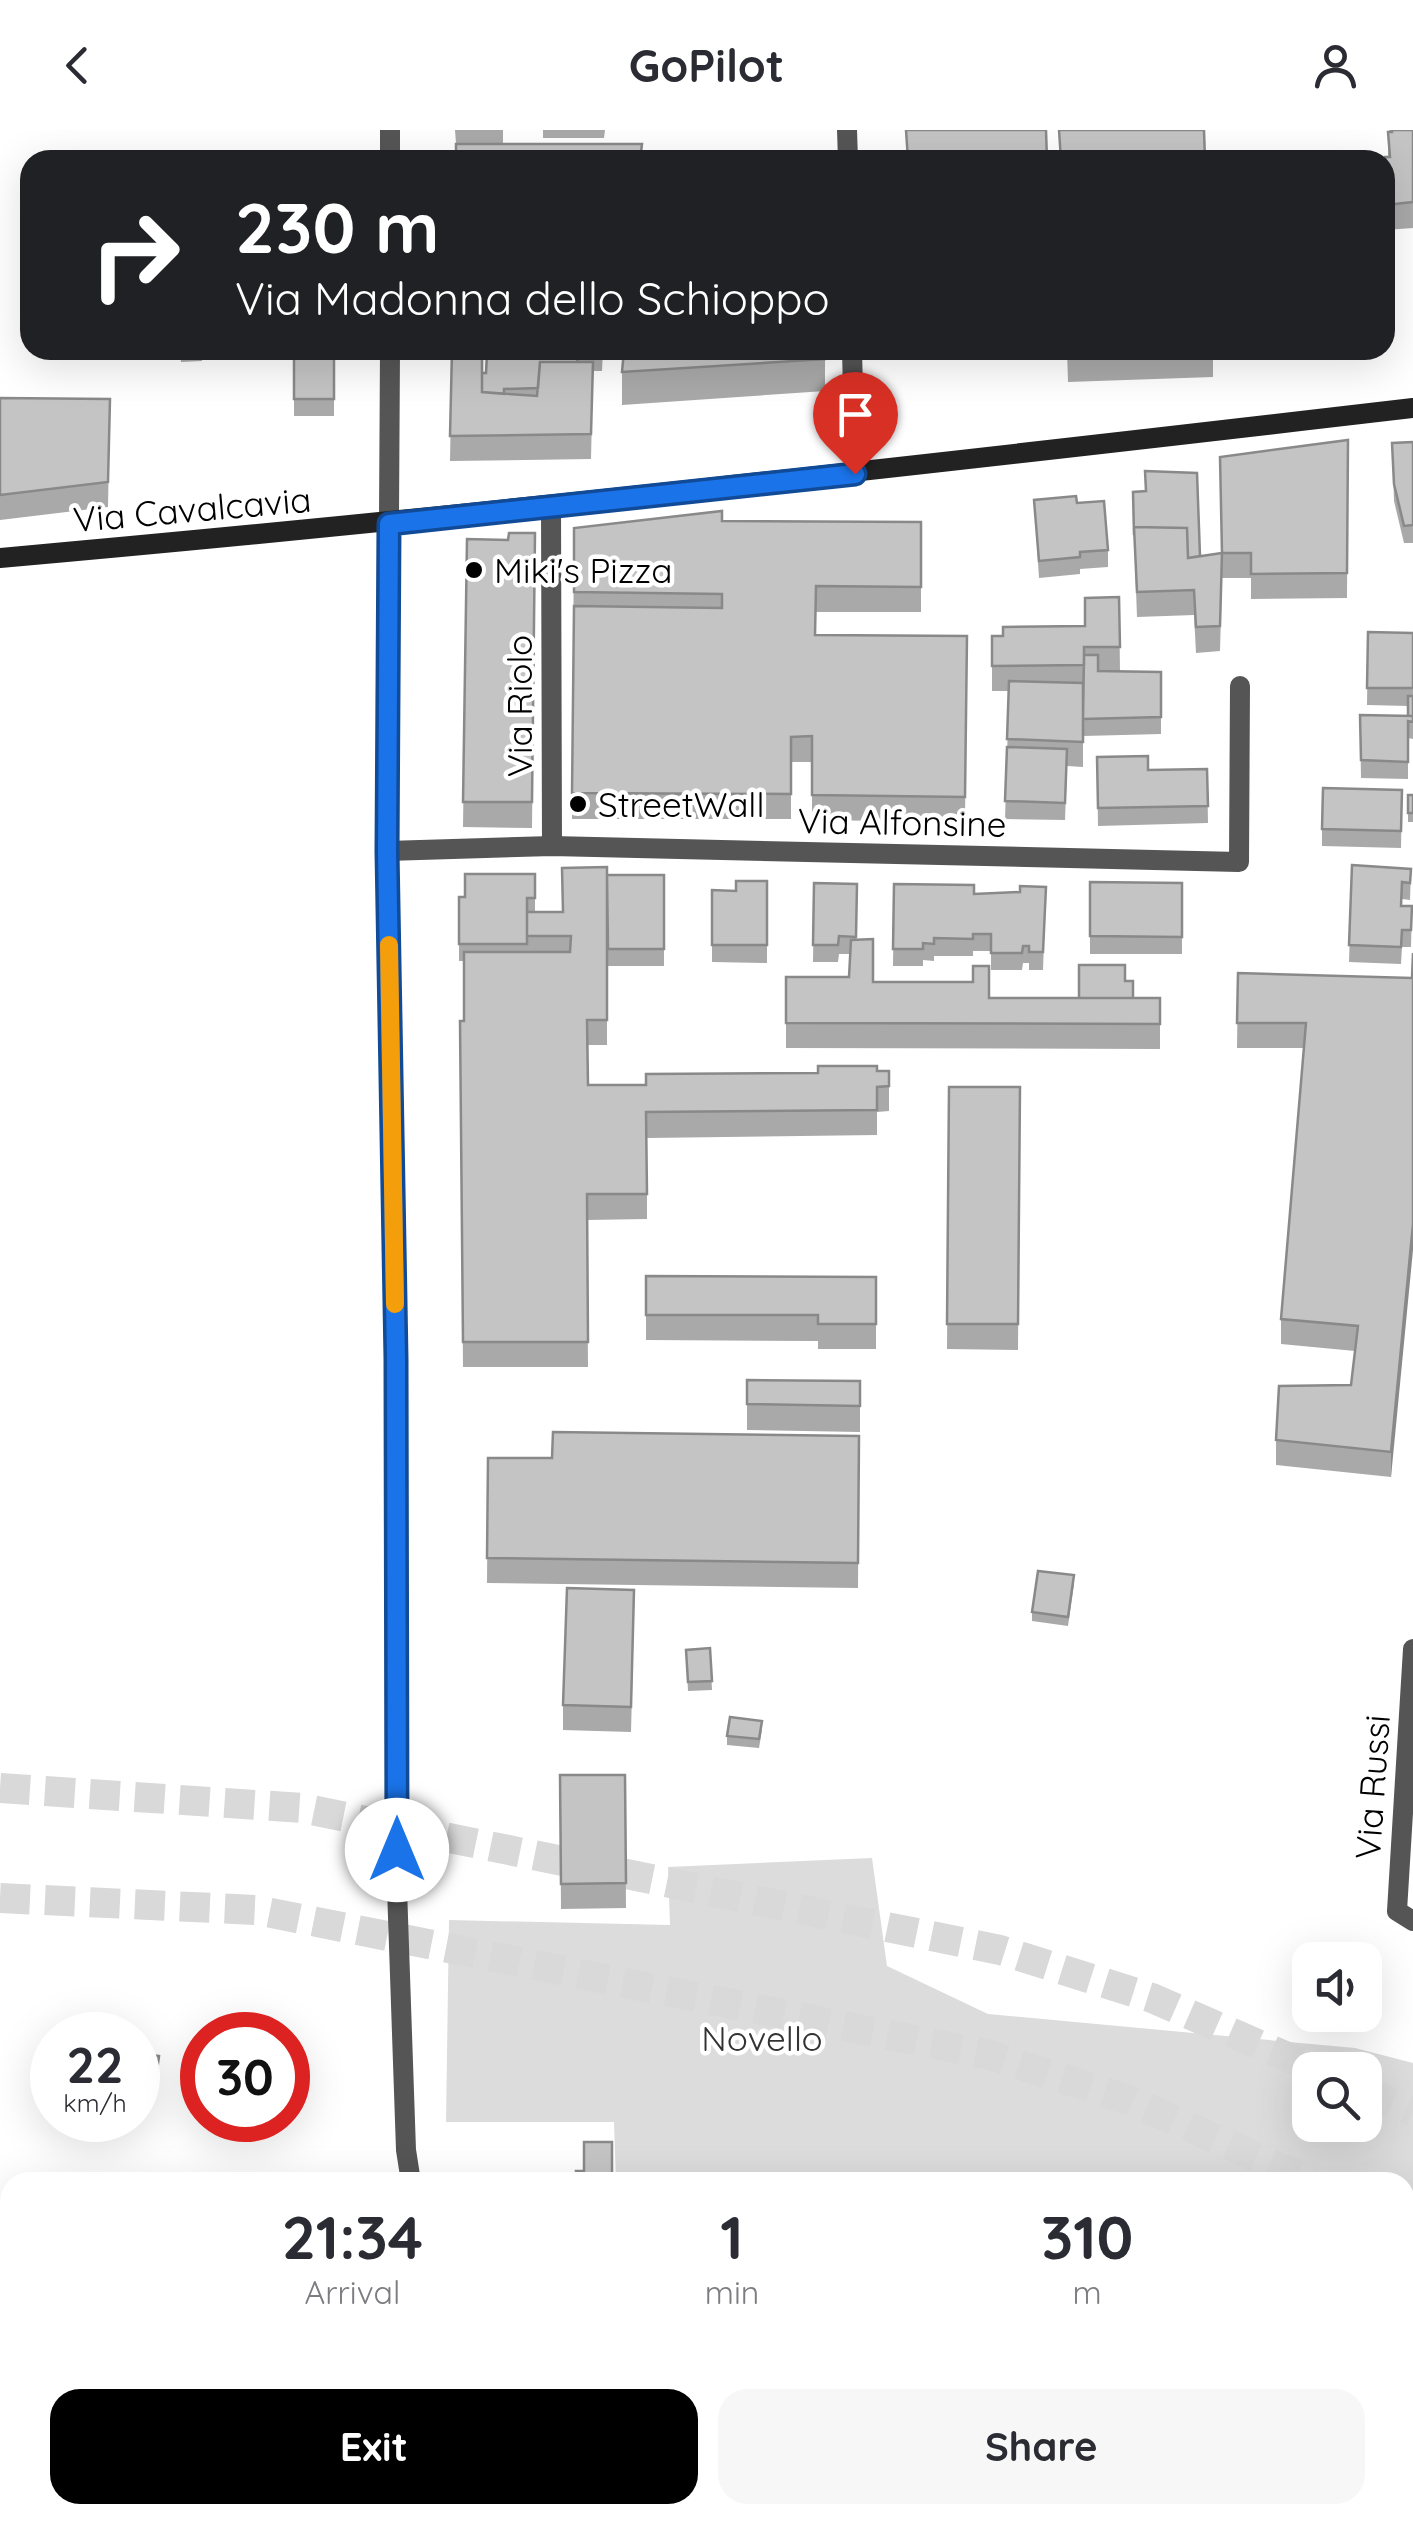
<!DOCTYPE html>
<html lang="en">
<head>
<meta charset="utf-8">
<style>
  :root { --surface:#fff; --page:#f7f7f7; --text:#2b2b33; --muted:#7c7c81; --accent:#000 }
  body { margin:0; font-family:Quicksand,sans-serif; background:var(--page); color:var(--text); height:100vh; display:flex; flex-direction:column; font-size:38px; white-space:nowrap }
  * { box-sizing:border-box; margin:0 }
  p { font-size:32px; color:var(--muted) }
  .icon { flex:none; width:55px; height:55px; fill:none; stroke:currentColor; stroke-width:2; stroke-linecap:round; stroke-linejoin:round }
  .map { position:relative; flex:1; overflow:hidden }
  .sheet { position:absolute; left:0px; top:2042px; width:1415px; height:352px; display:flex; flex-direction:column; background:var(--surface); border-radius:30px 30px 0 0; box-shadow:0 10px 40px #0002 }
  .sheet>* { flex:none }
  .banner { position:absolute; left:20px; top:20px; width:1375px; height:210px; border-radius:30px; box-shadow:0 10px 40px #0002; background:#202124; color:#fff; overflow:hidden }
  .controls { position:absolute; left:1292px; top:1812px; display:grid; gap:20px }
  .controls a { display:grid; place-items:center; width:90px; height:90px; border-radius:20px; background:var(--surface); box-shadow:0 10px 40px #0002; font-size:50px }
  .speed { position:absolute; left:30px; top:1882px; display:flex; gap:20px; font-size:50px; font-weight:700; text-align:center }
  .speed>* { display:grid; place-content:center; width:130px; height:130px; border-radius:50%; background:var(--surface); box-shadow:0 10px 40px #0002; line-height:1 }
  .speed small { font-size:25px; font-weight:400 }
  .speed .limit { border:15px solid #d22; background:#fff; color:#111 }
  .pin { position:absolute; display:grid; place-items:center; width:85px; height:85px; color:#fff; margin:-102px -42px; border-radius:50% 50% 50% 0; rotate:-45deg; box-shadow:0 0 10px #0007 }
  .pin .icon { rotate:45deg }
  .me { position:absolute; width:110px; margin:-55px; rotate:0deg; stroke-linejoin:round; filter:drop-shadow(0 0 8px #0008) }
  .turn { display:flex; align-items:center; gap:35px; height:210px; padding:0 50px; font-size:45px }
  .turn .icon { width:130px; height:130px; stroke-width:2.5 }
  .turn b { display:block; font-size:70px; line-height:85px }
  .eta { display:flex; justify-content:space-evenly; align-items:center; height:170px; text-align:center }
  .eta b { font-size:60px; font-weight:700; line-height:70px }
  .primary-button { display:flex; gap:20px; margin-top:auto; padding:20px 50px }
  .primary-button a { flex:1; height:115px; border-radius:30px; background:var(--accent); color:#fff; font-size:40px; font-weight:700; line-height:115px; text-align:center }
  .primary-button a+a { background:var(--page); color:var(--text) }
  header { display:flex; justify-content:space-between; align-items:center; height:130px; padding:0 50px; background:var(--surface); font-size:45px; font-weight:700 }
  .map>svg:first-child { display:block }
  .green { fill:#dcdcdc; fill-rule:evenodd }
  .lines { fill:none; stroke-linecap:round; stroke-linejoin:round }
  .highway-tunnel { stroke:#d9d9d9; stroke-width:30; stroke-dasharray:30 15; stroke-linecap:butt }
  .lane { stroke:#555; stroke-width:20 }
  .street { stroke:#555; stroke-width:20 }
  .secondary { stroke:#222; stroke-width:20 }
  .rail-casing { stroke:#000; stroke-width:11 }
  .rail { stroke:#fff; stroke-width:8; stroke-dasharray:22; stroke-linecap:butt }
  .wall { fill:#a9a9a9 }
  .shaded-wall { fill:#898989 }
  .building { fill:#c4c4c4; stroke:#898989; stroke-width:2.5 }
  .route-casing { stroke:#114b97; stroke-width:25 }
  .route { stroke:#1a73e8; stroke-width:18 }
  .slow { stroke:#f59e0b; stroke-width:18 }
  .poi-dot { fill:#000; stroke:#fff; stroke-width:4 }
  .labels { text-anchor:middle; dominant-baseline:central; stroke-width:9; stroke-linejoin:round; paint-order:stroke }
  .street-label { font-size:35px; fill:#000; stroke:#fff }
  .poi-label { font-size:35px; fill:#000; stroke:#fff; text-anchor:start }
  .park-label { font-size:35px; fill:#333; stroke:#fff }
</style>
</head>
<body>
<header><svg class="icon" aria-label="back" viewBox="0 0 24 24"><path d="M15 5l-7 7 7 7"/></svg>GoPilot<svg class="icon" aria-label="person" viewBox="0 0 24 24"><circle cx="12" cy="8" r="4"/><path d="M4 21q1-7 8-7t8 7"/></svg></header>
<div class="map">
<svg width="1413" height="2394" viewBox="0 0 1413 2394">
  <rect width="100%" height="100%" fill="#fff"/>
  <path class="green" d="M872 1728 887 1836 988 1884 1355 1918 1413 1933V2394H1209L1189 2385H1405V2052H616L614 1992H446L449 1790 670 1795 668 1737ZM1310 1940H1365V1995H1310Z
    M461 2385H613L610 2394H469Z"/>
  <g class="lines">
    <path class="highway-tunnel" d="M0 1658 302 1678 1000 1820 1152 1868 1317 1940
      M0 1768 256 1780 990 1925 1129 1970 1312 2052
      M1365 1961 1413 1982
      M1405 2094 1413 2098"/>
    <path class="lane" d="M551 376 552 716
      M1413 1519 1397 1781 1413 1791"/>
    <path class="street" d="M847 0 848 30
      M390 30V0
      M390 220 387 721 396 1229 397 1758 406 2020 411 2052
      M852 220 855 344
      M387 721 552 716 1239 732 1240 556
      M436 2385 439 2394"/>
    <path class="secondary" d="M0 428C472 386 942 333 1413 278"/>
    <g class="rail-casing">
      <path id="rail" d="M0 2383 25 2394"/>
    </g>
    <use href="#rail" class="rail"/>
  </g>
  <path class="wall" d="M455 0H503V13H456Z
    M543 0H605L604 8H543Z
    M1389 0H1413V98L1385 100V27H1388Z
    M642 14V30H456Z
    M180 220 202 222V231L181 232Z
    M294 220H353V229H334V286H294Z
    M452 220 482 243H486L487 223 603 220 602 241H593L591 329 450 331Z
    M825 220V261L622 275V242Z
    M1067 220H1213V247L1068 252Z
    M0 268 110 269 108 377 0 390Z
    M1348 310 1347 468 1251 469V448H1222L1220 521 1196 523 1194 485 1137 487 1133 379 1145 361V341L1200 426 1221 423Z
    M1413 312V413H1404L1394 371 1392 313Z
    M1034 370 1077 373 1108 420V437L1080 439V444L1039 448Z
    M722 391 921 392V482H816V505L967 506 965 692 812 690V632H791V689H572L574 398Z
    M535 403 532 698 463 697 467 409 508 410Z
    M1119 467 1120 541 1161 542V604L1083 606V637L1067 636 1065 690 1005 689 1009 561H992V506L1085 496Z
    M1368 502 1413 503V609L1408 608V649L1361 648 1360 585 1408 586V576L1367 575Z
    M1097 627 1148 640 1207 639 1208 693 1098 696Z
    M1402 660 1401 718 1322 716V699Z
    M1408 665H1413V692H1408Z
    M1352 735 1411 739 1410 770 1402 769V776H1412L1411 817H1402L1401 834 1349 832Z
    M607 737V915H588V955H646L889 941V981L877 982V1005L647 1008V1089L587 1090 588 1237H463L460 891H464V831H459V767H465L535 744V782H562Z
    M607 745H664V836H608Z
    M767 751V833L712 832V760L736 761Z
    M1090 752 1182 753V824H1090Z
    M814 753 857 754 856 810 873 852 989 868H1079L1125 851 1133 868H1160V919L786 918V847H849L850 824H839L838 832H813Z
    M894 754 974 764 1020 762 1046 757 1043 840H1029V833H1023L1022 840H991V821H973V826H934V831L923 830V836H893Z
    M1238 843 1412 848 1391 1347 1276 1335V1310L1351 1255 1355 1221 1281 1214V1189L1304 918H1237Z
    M949 957H1020L1018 1220 947 1219Z
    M646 1146 876 1147V1219H818V1211L646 1210Z
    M747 1250 860 1251V1302L747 1300Z
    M859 1306 858 1458 487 1453 488 1328H552Z
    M1074 1454 1068 1496 1032 1491V1482Z
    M634 1485 631 1602 563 1600V1575Z
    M710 1518 712 1560 688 1561 686 1520Z
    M762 1600 759 1618 727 1615V1606Z
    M560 1645H625L626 1778 561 1779Z
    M138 1923 159 1934 156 1956 138 1954Z"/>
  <path class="shaded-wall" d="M1413 1094V1120L1391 1347V1322Z"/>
  <path class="building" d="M906 0H1046L1047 30H908Z
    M1059 0H1204L1205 30H1061Z
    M1392 0H1413V72L1385 75V53L1388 52 1385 27H1390L1388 2H1392Z
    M456 14H642L640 30H608V24L583 23 582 30H456Z
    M180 220H202V222L181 223Z
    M294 220H334V269H294Z
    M452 220H482V262L537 266 540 232H593L591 304 450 306Z
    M549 220H602V224H579L577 232H540L538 258 504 259V264L482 262V243H486L487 223Z
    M624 220H825V229L622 242Z
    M1068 220H1213V221L1068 227Z
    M0 268 110 269 108 352 0 365Z
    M1348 310 1347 443 1251 444V423H1222L1220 327Z
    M1413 312V395L1404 396 1394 354 1392 313Z
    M1145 341 1197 343 1200 426 1188 428 1187 398 1134 397V405L1133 362 1146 361Z
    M1076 366 1077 373 1104 371 1108 420 1080 422V427L1039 431 1034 370Z
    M722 381V391L921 392V457L816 456 815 505 967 506 965 667 812 665V606L791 607V664L572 663 574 476 722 478V464L574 462V398Z
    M1134 397 1187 398 1188 428 1222 423 1220 496 1196 497 1194 460 1137 462Z
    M509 403H535L532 672H463L467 409 508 410Z
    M1119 467 1120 517H1084V535L992 536V506H1003V497L1085 496V468Z
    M1368 502 1413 503V558H1367Z
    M1084 525H1098V541L1161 542V587L1083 589Z
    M1009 551 1083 553V612L1007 609Z
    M1408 566H1413V586H1408Z
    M1360 585 1413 586V592L1408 591V632L1361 630Z
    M1007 617 1067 619 1065 673 1005 671Z
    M1148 626V640L1207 639 1208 676 1098 678 1097 627Z
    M1323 658 1402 660 1401 701 1322 699Z
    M1408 665H1413V683H1408Z
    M1352 735 1411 739 1410 753 1402 752 1401 776H1412L1411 800H1402L1401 817 1349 815Z
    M607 737V890H587L588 955H646V944L818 943V936H877V941H889V956L877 957V980L646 982 647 1064H587L588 1212H463L460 891H464V822H570L571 806H527V782H563L562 738Z
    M465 744H535V768H527V814H459V767H465Z
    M607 745H664V819H608Z
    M736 751H767V815H712V760L736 761Z
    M1090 752 1182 753V807L1090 806Z
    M814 753 857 754 856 807 839 806 838 815H813Z
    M894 754 974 755V764L1020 762V756L1046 757 1043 822H1029V816H1023L1022 823H991V804H973V809L934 808V814L923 813V819H893Z
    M873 809V852H973V836H989V868H1160V894L786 893V847H849L851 810Z
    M1413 823V1094L1391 1322 1276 1310 1279 1256 1351 1255 1358 1196 1281 1189 1306 893H1237L1238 843 1412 848Z
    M1079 835H1125V851H1133V868H1079Z
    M949 957H1020L1018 1194H947Z
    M646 1146 876 1147V1194H818V1185H646Z
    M747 1250 860 1251V1276L747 1274Z
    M553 1302 859 1306 858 1433 487 1428 488 1328H552Z
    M1038 1441 1074 1445 1068 1487 1032 1482Z
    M567 1458 634 1460 631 1577 563 1575Z
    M710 1518 712 1551 688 1552 686 1520Z
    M730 1587 762 1591 759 1609 727 1606Z
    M560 1645H625L626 1753 561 1754Z
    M138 1923 159 1926 156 1948 138 1945Z
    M584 2012H612V2052H577L576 2041H584Z
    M530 2050V2052H476V2051Z
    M796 2385H888L908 2394H792Z
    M1137 2385H1159L1180 2394H1133Z"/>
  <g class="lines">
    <g class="route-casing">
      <path id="route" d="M397 1720 396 1229 387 721 389 394 855 344"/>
    </g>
    <use href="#route" class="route"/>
    <path class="slow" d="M389 815 395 1174"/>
  </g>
  <g class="poi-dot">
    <circle cx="474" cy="440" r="10"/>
    <circle cx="578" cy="674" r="10"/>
  </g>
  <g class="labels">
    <g class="street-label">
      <text transform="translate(192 379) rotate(-5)">Via Cavalcavia</text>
      <text transform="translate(519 576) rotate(-90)">Via Riolo</text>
      <text transform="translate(902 692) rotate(1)">Via Alfonsine</text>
      <text transform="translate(1372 1657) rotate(-86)">Via Russi</text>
    </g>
    <g class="poi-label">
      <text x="494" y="440">Miki's Pizza</text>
      <text x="598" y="674">StreetWall</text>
    </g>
    <g class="park-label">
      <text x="762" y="1908">Novello</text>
    </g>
  </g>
</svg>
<div class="controls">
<a><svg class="icon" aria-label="sound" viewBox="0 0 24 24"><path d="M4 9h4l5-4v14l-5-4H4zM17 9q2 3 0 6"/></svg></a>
<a><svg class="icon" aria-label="search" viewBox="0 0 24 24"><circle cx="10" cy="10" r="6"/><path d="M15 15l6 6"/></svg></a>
</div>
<div class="speed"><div>22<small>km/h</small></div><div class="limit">30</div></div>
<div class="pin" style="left:855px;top:344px;background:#d93025"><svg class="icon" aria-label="arrive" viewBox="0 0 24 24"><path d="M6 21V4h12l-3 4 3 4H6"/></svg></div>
<svg class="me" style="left:397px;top:1720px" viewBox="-20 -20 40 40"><circle r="19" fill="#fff"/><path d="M0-13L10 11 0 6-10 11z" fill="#1a73e8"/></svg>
<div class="banner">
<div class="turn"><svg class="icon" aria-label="right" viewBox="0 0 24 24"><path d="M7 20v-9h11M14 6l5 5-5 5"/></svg><div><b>230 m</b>Via Madonna dello Schioppo</div></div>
</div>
<section class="sheet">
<div class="eta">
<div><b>21:34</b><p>Arrival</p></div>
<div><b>1</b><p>min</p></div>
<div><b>310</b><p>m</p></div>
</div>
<div class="primary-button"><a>Exit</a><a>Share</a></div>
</section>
</div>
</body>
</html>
